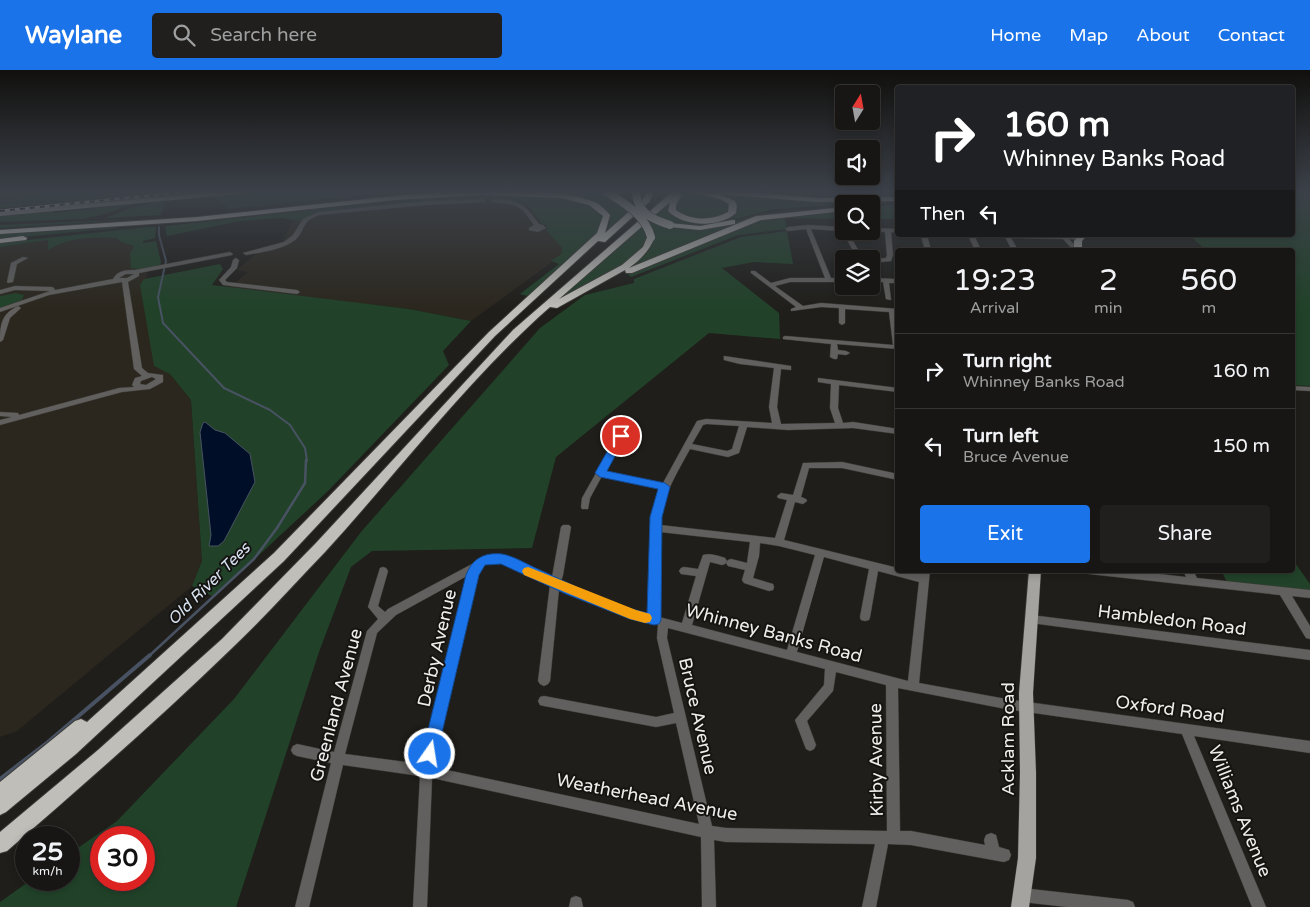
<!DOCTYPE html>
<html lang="en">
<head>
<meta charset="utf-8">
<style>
  :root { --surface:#171614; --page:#201f1d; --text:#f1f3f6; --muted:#9e9fa0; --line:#363534; --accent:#1a73e8 }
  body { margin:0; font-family:"Varela Round",sans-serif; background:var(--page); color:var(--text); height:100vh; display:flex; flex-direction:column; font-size:19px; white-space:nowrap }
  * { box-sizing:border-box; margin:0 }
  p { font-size:16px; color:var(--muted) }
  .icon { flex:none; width:28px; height:28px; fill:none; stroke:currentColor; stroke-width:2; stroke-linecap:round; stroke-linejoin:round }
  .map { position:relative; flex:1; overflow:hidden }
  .details { position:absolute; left:895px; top:178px; width:400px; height:325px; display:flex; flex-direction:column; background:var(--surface); border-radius:5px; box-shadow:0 2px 8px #0003,0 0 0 1px var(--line) }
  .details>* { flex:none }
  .top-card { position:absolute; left:895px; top:15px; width:400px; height:152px; border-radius:5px; box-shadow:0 2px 8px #0003,0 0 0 1px var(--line); background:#202124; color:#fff; overflow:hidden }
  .needle { width:32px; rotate:11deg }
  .tools { position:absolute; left:835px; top:15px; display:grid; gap:10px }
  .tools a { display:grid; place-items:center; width:45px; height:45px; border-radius:5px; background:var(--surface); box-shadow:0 2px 8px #0003,0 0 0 1px var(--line); font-size:25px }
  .speed { position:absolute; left:15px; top:756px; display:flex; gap:10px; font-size:25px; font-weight:700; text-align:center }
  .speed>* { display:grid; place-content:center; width:65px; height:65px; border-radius:50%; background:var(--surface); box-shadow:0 2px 8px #0003,0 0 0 1px var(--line); line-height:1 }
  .speed small { font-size:12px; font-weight:400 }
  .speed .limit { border:8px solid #d22; background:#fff; color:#111 }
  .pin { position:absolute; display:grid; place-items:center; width:42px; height:42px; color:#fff; margin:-21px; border:2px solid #fff; border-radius:50%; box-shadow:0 1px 5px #0007 }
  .me { position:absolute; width:55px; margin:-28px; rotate:13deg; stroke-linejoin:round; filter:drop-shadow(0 0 4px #0008) }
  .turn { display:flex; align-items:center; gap:18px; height:105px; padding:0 25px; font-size:22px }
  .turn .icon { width:65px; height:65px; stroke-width:2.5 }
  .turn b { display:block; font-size:35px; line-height:42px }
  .then { display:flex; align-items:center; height:48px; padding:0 25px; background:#0003; gap:10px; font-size:19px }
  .eta { display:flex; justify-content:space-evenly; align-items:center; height:85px; text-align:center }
  .eta b { font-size:30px; font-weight:600; line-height:35px }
  .cta { display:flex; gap:10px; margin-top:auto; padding:10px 25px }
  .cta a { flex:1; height:58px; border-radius:5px; background:var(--accent); color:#fff; font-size:20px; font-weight:600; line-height:58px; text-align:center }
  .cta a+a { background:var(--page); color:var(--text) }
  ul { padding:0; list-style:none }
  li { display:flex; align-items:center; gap:15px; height:75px; padding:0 25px; border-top:1px solid var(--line) }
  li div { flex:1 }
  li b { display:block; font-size:19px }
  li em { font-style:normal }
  header { display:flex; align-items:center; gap:30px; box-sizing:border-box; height:70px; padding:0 25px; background:var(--accent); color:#fff }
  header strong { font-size:24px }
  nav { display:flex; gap:28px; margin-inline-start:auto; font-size:18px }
  .search { width:350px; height:45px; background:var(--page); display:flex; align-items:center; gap:12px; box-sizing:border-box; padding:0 18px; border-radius:5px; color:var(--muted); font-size:19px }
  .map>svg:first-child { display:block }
  .built { fill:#2b271e }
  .green { fill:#214229; fill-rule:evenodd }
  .water { fill:#000f27; stroke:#485262 }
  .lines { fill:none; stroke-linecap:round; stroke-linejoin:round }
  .stream-far2 { stroke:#485262; stroke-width:2 }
  .stream-far1 { stroke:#485262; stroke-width:2.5 }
  .stream { stroke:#485262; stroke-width:4 }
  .minor-casing { stroke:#3c3b37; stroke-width:1 }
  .major-casing { stroke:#3c3b37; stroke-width:1 }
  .highway-casing { stroke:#3c3b37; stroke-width:2 }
  .minor { fill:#61605e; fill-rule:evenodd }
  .major { fill:#a4a39f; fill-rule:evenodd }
  .highway { fill:#bfbeb9; fill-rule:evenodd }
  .rail-casing { stroke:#d2d1cf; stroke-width:3 }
  .rail { stroke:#161411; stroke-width:2; stroke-dasharray:5; stroke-linecap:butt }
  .highway-bridge-casing { stroke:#3c3b37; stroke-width:9; stroke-linecap:butt }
  .highway-bridge { stroke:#bfbeb9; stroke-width:8 }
  .route { fill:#1a73e8; stroke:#114b97 }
  .slow { fill:#f59e0b }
  .labels { text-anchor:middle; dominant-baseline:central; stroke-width:4; stroke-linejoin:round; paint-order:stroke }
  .water-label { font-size:16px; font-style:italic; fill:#d9e5f4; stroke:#161411 }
  .near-street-label { font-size:18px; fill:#efeeec; stroke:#161411 }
</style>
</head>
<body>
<header>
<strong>Waylane</strong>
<div class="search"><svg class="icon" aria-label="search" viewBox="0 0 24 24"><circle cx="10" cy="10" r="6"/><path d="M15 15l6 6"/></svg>Search here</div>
<nav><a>Home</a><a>Map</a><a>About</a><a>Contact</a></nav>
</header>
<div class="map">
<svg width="1310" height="837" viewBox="0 0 1310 837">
  <rect width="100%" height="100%" fill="#1f1e1a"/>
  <path class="built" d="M0 122H176L177 124 173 126 0 142Z
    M514 127 523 131 563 178 559 187 471 251 409 239 229 218 248 202 237 200 256 184 283 171 291 153 306 145 326 141 442 130Z
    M129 163 143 173 147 206 140 215 170 304 191 330 202 491 192 516 17 661 0 667V177L48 170Z"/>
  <path class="green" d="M156 122 0 138V134L38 123Z
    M264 122H396L228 139 214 126Z
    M470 122H604L630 143 606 162 610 153 606 142 571 126Z
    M682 122 720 128 729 133 731 142C713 150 692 153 675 140V134Z
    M709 122 792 129 897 131 775 139C753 143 732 152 710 155 690 158 672 153 653 147L668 134 669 141 685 149 728 148 738 140 737 133 729 128Z
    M765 122 897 123 898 125 841 127Z
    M1293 122 1310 123V316L1293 315 1292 180H1206L1189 165H1292Z
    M488 124C518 125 587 119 604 149L600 161 562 198 527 226 520 224 559 194 551 191 561 184 562 178 547 161 546 155 542 154 526 133 491 128 451 130 438 129 430 131 316 143 299 151 282 148 240 151 167 166 165 156 433 127 434 128 477 127H479H437Z
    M159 131 166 133 160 145 105 148 133 137Z
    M136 133 108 143 83 149 0 152V145L54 141V143Z
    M897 134V149H871V137Z
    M793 140H811L783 142 757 147 696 170 694 172 617 204C632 195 651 187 654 167L647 153 650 151 681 159 710 158 760 144Z
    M844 140V149L785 148 787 159 738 165 631 207 627 204 761 149Z
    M140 149 0 158V155Z
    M643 156 648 173 617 200 560 227Z
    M117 157 116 158 0 169V164Z
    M148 157H156L155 168 143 171V173L156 171 161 192 160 196 139 199 131 198 130 183 134 176 121 172 117 168C94 167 69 167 48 180V170L0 177V173Z
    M787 161 793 194 754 192 722 198 779 243 780 269 709 263 556 387 532 478 372 481 351 497 319 582 236 837H0V832L31 810H69V784L117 751 234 629 361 462 540 258 585 225 634 213V209L741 167ZM101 768H144V810H101Z
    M220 194 223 199 212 215 409 239 471 251 443 281 449 295 328 421 214 527 192 516 202 491 191 330 170 304 154 296 140 215 144 209Z
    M16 223 24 225 22 230 0 238V226Z
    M1293 490 1310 514V521L1227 512 1221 500H1292Z"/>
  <path class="water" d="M205 352 215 360 225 363 250 384 255 412 224 471 218 476H209L211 465 200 362 203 353Z"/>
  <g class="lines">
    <path class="stream-far2" d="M159 157V165L166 191 158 227 163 253 224 318 270 340 290 355 305 378 307 391"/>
    <path class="stream-far1" d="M149 586 254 489 277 458 305 413 306 390"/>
    <path class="stream" d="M0 709 48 672 150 585"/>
    <g class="minor-casing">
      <path id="minor" d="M483 129 486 131 485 132 426 135 319 145C299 153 307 159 295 170 282 180 262 182 246 185L243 183 284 172 293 165 303 149 318 142 426 131Z
        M494 129C519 130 525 134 539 154L543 155 546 158 538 162 529 160V158L534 155C519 133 517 135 492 132L491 131Z
        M808 155 844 157V161H847L860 183 866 189H859L855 184 842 161 811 159 831 208H844V212H790L775 216 803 236 821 233 898 239V243H896L898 256V279L837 274 838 280 846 281 850 283 846 285 838 284 837 289H834L830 287 831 274 783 269V267L785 266 893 275 889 242 845 239V253L842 255 839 253V238L821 237 791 241V239L796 237 751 203V201H755L771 213 790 208H825L806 159 788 161 785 159 788 157Z
        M871 158 898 159V163L891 162 893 185 891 191 871 193V189L886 188 887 185 885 162 869 161H871Z
        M921 165H927L931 180H925Z
        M968 165H974L981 180H975Z
        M980 165H1065L1080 166 1083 168 1080 170 1069 169 1079 180H1073L1063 169 1011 168 1018 180H1012L1005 167H983Z
        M230 182 233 184 232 185 139 203V206L128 212 142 298 148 303 163 305V312L150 319 122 322 0 355V350L12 347 0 346V342L18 343 19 345 119 318 134 317 132 315 135 308 142 306 134 299 122 212 49 225 0 242V238L50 221 15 220 0 224V220L15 216 52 217 54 218 55 220 113 209C118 200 126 200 135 200ZM126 204H134L127 208H119ZM152 307 156 309 146 315 140 314 141 311Z
        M23 187 28 188 17 194 13 212 8 213 7 212 11 193Z
        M236 188 239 190 237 198 225 210 227 212 297 220 300 222 297 224 223 215 219 210 231 197 233 190Z
        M871 208 898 209V213H889L891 230 886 229 883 212H871Z
        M18 236 21 238 10 248 3 270 0 272C0 255 1 244 18 236Z
        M724 286 791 296V300L781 299 777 337 781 354 835 353 830 338 831 314 818 312V308L898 318V322L839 315 838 338 843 353 853 352 898 359V364L853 358 788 360 747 357 739 383 728 387 690 379C677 403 661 428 660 455L775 468 787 430 778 428 777 426 781 423 793 425 803 393 842 392 898 404V410L842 398H809L801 427 806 429 807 431 803 434 795 432 784 470 898 498V500H904L920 504V500H930L919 613 1006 629 1310 671V683L1194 666 1266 837H1252L1182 664 1006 639 898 618 900 761H911L985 775 984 770 986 765 991 763 996 765 999 777 1009 780 1011 785 1009 790 1004 792 911 775 888 774 876 837H862L875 774 726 772 714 770 716 837H702L701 767 432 708 427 837H413L420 706 343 695 309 837H295L331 693 297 686 293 684 291 680 293 676 297 674 334 682 367 561 378 549 368 537 380 498 383 497 386 498 388 501 378 536 385 542 388 539 472 494C494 472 528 497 552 507L561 457 563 455H569L571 457 563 505 561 511 636 541 649 544 650 458 651 447 660 419 602 406 590 428 588 439H582L581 437 582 428 618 364 621 363 625 366 605 401 663 413 697 351 706 349 772 353 769 337 774 298 740 294 724 290ZM707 354 739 356 732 379 727 381 692 374 703 355ZM660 462 750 472 747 493 731 489 728 490 726 493 728 496 745 500 742 510 744 513 769 521 773 520 774 517 773 514 753 508 759 486 760 473 779 476 815 485 787 580 692 555 710 492 722 495 725 494 727 491 725 488C719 486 709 483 703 485L698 499 684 497 681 498 679 501 681 504 696 506 682 553 659 547ZM824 487 869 499 860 547 861 550 865 551 869 550 870 547 878 501 919 512 908 611 797 582ZM492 492 501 493 550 515 538 611 540 614 544 616 548 614 550 611 559 519 631 548 658 555 657 568 674 643 656 647 544 626 540 627 538 631 540 635 544 636 656 657 676 653 699 754 433 697 477 505C480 497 484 494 492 492ZM467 506 421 694 345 684 377 563 396 545ZM668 558 825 599 824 615 795 650 806 679 810 681 814 679 816 675 807 651 833 621 836 602 886 615 887 761 726 758 712 756 667 568Z
        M1292 316 1310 317V321L1292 320Z
        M1084 500H1124L1186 507 1183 500H1193L1197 508 1310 520V528L1292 526 1310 556V569L1306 568 1280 525 1089 504 1086 503Z
        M1031 545 1310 580V590L1031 553 1027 552 1026 549 1027 546Z
        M1022 818 1128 830 1133 832 1135 837H1067L1022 832 1017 830 1015 825 1017 820Z
        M576 826 581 828 583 837H569L571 828Z"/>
    </g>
    <g class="major-casing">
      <path id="major" d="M215 122H241L238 124 0 146V142Z
        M1079 165H1087L1082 171V180H1074V171Z
        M1029 500H1041L1033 623 1036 703V788L1029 837H1011L1018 788 1020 703 1019 623Z"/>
    </g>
    <g class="highway-casing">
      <path id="highway" d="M452 122C498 122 549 116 592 131 599 133 606 140 610 145L605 163 643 129 647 122H654L649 132 605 172 598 171 495 266 284 491 76 684 6 742 0 745V712L75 651 81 649 87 652 274 483 489 262 597 163 603 146 589 135 562 128 482 125 395 130 197 151 0 164V160L197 147 403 125Z
        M672 122H680L682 124 676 135V140C691 151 712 151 728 142L729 134 720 129 691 122 717 124 715 122H747L816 128 898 127V131L816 132 719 124 735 131 737 136 736 143C719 158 684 157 668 141L670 132 559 229 622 195 643 177 648 165 655 167C649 181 641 189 629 198L756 146 844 137V141L761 150 632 203H626L625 200 557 238 550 237C467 310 400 400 325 482 294 514 264 548 231 579 159 649 83 715 7 781L0 783V762L98 680 222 569 316 473 513 260Z
        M732 150H735V154L700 160 670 157 666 155 670 153 700 156Z
        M23 166 27 168 26 170 0 173V169Z"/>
    </g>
    <use href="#minor" class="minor"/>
    <use href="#major" class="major"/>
    <use href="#highway" class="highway"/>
    <g class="rail-casing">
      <path id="rail" d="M0 141 185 122"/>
    </g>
    <use href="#rail" class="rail"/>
    <g class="highway-bridge-casing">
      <path id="highway-bridge" d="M607 122C625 134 645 145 651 167
        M636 122C637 143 652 149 670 155"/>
    </g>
    <use href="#highway-bridge" class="highway-bridge"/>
  </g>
  <linearGradient id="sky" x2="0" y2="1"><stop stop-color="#11100e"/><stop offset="0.51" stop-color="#3c4149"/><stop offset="1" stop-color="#3c4149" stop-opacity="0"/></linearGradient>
  <rect width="1310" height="239" fill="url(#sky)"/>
  <path class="route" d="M621 362 626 366 607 401 665 413 670 417 662 447 661 550 659 554 654 555 630 549 566 524 501 494 485 495 479 505 437 684 435 689 430 691 424 689 422 684 466 505C472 489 484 482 502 484 514 486 528 495 540 500 575 516 611 535 647 543L650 447 658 419 600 407 595 403 616 366Z"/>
  <path class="slow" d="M528 497 636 540 650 544 652 548 650 552 645 553 630 549 524 505 522 501 524 498Z"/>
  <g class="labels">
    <g class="water-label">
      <text transform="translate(209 514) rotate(-45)">Old River Tees</text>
    </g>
    <g class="near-street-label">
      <text transform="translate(1172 550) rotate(7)">Hambledon Road</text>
      <text transform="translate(774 563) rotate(15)">Whinney Banks Road</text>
      <text transform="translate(437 578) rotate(-77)">Derby Avenue</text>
      <text transform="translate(336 635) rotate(-75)">Greenland Avenue</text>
      <text transform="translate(1170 639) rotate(8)">Oxford Road</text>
      <text transform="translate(698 646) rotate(77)">Bruce Avenue</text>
      <text transform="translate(1008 669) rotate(-90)">Acklam Road</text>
      <text transform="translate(876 690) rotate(-91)">Kirby Avenue</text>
      <text transform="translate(647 727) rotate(11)">Weatherhead Avenue</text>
      <text transform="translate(1240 741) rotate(68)">Williams Avenue</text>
    </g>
  </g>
</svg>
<div class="tools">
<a><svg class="needle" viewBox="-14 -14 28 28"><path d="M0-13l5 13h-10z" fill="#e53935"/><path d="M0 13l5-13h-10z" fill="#9e9fa0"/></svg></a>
<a><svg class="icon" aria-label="sound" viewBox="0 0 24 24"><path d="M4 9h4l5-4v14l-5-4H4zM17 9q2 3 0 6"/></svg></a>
<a><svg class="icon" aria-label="search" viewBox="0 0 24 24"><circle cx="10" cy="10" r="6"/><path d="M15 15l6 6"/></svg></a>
<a><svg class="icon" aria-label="layers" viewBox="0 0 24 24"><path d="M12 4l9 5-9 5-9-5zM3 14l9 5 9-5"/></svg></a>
</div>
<div class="speed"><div>25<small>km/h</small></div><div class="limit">30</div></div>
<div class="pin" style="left:621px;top:366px;background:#d93025"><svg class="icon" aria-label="arrive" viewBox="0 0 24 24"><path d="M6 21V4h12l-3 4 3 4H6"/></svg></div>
<svg class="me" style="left:430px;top:684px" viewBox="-20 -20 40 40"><circle r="17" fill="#1a73e8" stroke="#fff" stroke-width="3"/><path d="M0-11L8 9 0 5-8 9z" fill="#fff"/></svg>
<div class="top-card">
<div class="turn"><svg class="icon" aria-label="right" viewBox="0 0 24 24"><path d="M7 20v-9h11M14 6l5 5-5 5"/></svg><div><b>160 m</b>Whinney Banks Road</div></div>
<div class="then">Then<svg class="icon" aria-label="left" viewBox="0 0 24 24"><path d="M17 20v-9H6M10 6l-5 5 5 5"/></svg></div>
</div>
<section class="details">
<div class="eta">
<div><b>19:23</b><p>Arrival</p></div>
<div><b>2</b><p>min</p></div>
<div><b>560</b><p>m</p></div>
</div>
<ul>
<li><svg class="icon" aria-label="right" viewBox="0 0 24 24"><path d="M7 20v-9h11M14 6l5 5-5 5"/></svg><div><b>Turn right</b><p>Whinney Banks Road</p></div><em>160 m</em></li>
<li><svg class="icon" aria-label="left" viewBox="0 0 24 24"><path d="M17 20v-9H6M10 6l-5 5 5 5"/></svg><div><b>Turn left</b><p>Bruce Avenue</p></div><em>150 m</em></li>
</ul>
<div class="cta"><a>Exit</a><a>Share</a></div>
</section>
</div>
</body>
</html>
